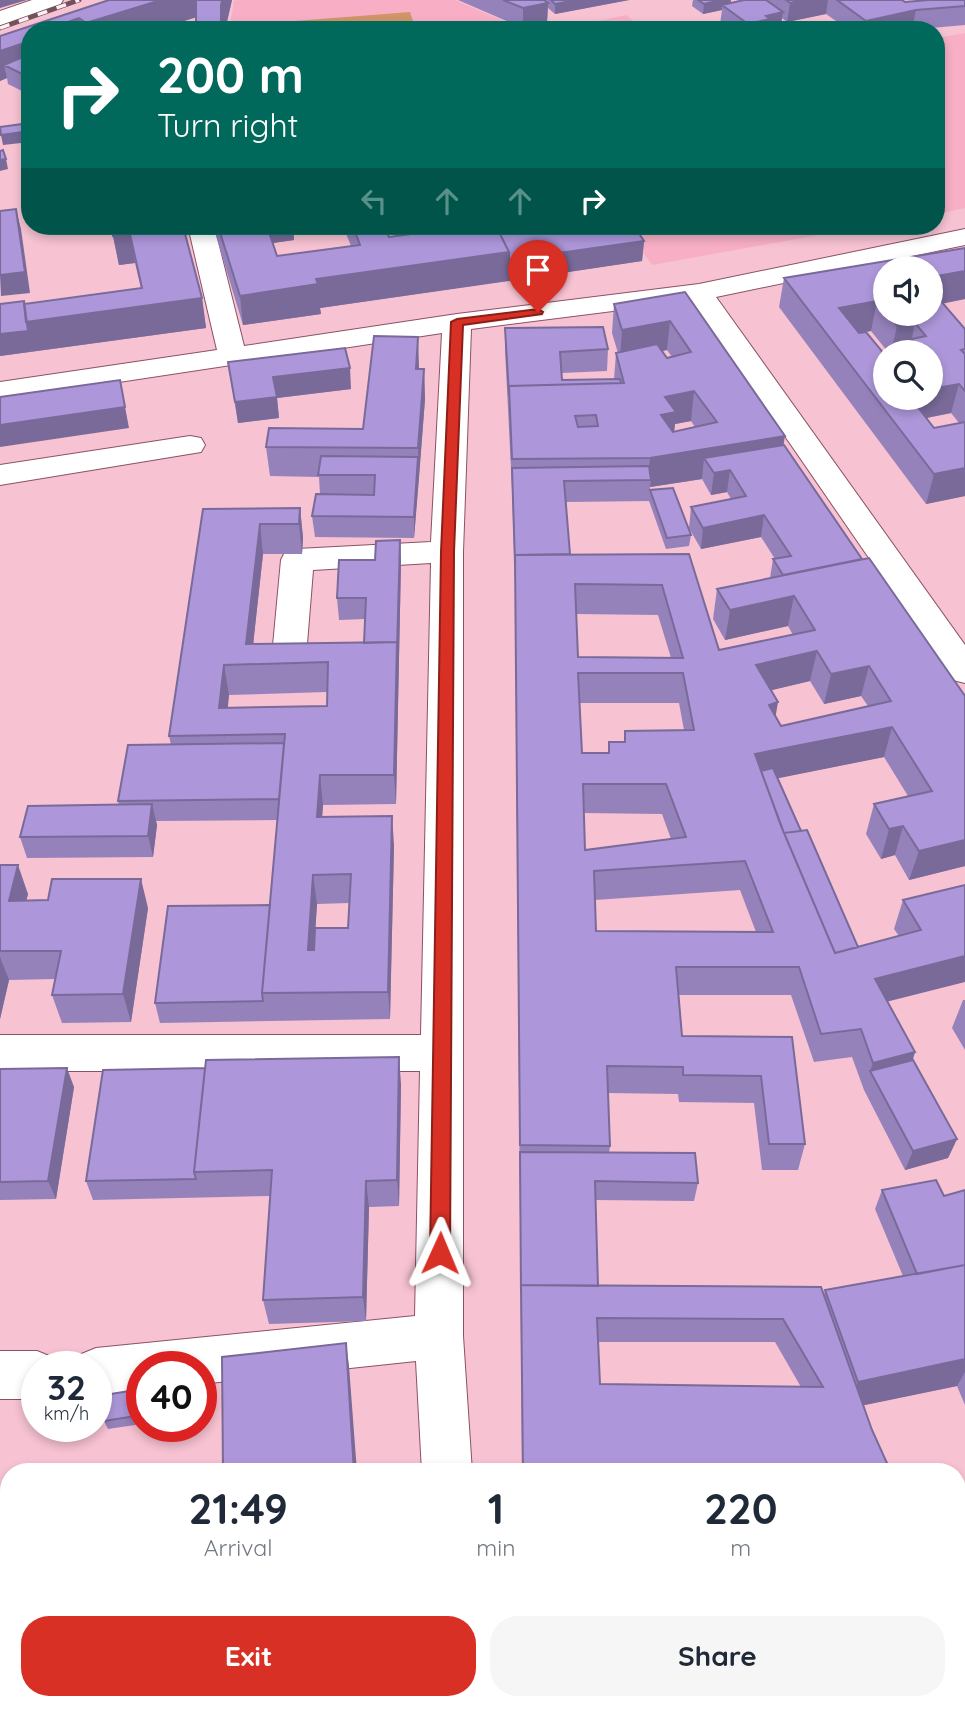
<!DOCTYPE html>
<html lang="en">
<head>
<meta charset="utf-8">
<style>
  :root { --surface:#fff; --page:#f6f6f7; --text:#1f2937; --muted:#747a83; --accent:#d93025 }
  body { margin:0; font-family:Quicksand,sans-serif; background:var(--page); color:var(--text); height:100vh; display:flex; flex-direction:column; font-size:26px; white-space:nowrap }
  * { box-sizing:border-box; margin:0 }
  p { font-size:23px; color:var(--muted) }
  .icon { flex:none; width:38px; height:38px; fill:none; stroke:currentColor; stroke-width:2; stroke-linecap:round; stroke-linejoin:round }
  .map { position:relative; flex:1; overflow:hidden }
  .side { position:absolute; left:0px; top:1463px; width:966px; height:247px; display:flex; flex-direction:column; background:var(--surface); border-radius:28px 28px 0 0; box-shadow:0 4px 10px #0003 }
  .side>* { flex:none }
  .hud { position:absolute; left:21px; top:21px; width:924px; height:214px; border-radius:28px; box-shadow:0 4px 10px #0003; background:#00695c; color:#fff; overflow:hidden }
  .tools { position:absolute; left:873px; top:256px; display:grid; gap:14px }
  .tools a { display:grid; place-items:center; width:70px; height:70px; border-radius:50%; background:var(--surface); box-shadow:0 4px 10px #0003; font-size:35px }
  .speed { position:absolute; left:21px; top:1351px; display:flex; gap:14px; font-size:35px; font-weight:700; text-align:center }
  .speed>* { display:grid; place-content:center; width:91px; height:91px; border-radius:50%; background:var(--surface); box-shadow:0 4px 10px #0003; line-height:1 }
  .speed small { font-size:18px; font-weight:400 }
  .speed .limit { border:10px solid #d22; background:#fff; color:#111 }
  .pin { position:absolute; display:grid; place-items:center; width:60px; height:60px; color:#fff; margin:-72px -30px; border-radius:50% 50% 50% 0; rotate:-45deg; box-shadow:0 0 7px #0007 }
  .pin .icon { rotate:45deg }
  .me { position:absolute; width:77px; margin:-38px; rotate:1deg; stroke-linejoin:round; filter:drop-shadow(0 0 5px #0008) }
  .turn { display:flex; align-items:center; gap:24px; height:147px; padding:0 21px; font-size:32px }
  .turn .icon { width:91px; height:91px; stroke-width:2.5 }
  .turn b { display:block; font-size:49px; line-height:60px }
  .lanes { display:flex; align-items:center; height:66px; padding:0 21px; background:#0003; justify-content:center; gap:35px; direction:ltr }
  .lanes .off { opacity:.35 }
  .eta { display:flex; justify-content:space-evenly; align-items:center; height:119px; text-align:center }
  .eta b { font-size:42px; font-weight:700; line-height:49px }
  .primary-button { display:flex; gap:14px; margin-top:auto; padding:14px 21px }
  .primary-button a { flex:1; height:80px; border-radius:28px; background:var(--accent); color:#fff; font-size:28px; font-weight:700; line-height:80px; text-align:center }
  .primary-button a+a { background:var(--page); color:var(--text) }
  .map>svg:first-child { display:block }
  .built { fill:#f8afc6 }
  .green { fill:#cf9669 }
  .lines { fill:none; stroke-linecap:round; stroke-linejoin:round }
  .minor-casing { stroke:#8b5265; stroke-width:2 }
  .minor { fill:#fff; fill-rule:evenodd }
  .rail-casing { stroke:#74525d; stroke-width:5 }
  .rail { stroke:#fef0f3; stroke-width:3.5; stroke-dasharray:10; stroke-linecap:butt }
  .wall { fill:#9582bb; fill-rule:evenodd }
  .shaded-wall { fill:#796a99 }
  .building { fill:#ad97da; stroke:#796a99; stroke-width:2; fill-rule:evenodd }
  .route { fill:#d93025; stroke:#8d1f18; stroke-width:2 }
</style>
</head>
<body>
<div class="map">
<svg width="965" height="1709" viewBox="0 0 965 1709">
  <rect width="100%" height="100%" fill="#f7c2d2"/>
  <path class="built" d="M237 0H455L525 30H229L234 1Z
    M626 15 645 30H554Z
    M965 33V208L936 214V38Z
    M624 226H869L652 265Z"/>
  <path class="green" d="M410 12 416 30H283L282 22Z"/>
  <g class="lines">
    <g class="minor-casing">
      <path id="minor" d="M32 0H63L60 5 0 26V11Z
        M188 226H214L244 346 457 314 699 284 965 229V245L716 297 965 645V683L953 680 692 301 471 329 463 552V1336L472 1472H422L416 1361 201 1384V1367H142V1391L96 1396V1367H74L79 1355 96 1348 415 1316 420 1071H0V1035H421L431 563 313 570 306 656 301 664 289 668 277 664 272 656 281 560 285 552 297 549 431 542 442 333 0 400V382L217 350Z
        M190 436 201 438 205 445 201 452 0 485V465Z
        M0 1351H37L54 1358 58 1367H37V1399H0Z
        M9 1605V1659L0 1663V1609Z
        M420 1701H476V1709H420Z"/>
    </g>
    <use href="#minor" class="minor"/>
    <g class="rail-casing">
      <path id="rail" d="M0 28 79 0"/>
    </g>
    <use href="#rail" class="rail"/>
  </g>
  <path class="wall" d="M109 0H232L225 30H196V17L156 30H30V95L8 84 7 78 0 81V36Z
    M458 0H629L555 14 548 8 547 22 523 28Z
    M693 0H731L730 3 744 0H902L905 2 965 0V25L908 30H849L826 14 787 22 782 18 780 30H728L720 24 722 10 703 14 692 6Z
    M111 226 202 298 206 328 0 356V304H25L141 288 135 263 119 265Z
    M213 226H297H293L294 240 272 243 277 256 351 246 343 226H384L389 237 445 230 443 226H496L499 232 644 241 642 261 320 308 321 314 243 325Z
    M965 248V299L942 303 965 329V496L926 504 779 307 784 278ZM886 268 931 313H886ZM871 331 888 352H931L886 397 859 333ZM951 413 959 423 934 428 927 418Z
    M685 292 784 445 862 559 965 696V866L909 880 895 855 881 859 866 834 874 804 908 796 884 757 777 778 801 831 858 947 899 936 894 929 903 900 965 885 887 1001 915 1052 913 1060 957 1139 948 1158 905 1170 864 1090 852 1057 814 1062 791 995H679L682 1036 792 1037 805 1144 798 1170H762L754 1103 679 1102 678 1094 608 1093 610 1146 609 1153 698 1183 694 1201 595 1200 598 1286 824 1295 825 1290 903 1276 875 1209 882 1190 944 1196 965 1190V1405L957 1386 863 1405 872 1430 891 1472H522L515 585 512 489 505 349V328L608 349 607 371 561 373 562 380 614 379 616 353H618L612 333 614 304ZM667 350 672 357 667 358 662 351ZM691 421 695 427 674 432 675 424ZM702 479 711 495 727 492 731 499 691 507 689 528 701 549 761 537 775 559H773L770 578 717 589 713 619 725 640 788 626 793 635 719 650 689 554H570L566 502 649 501 666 549 689 546 691 535 650 490V487ZM576 614 658 615 671 658 578 657ZM810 681 824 704 861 696 868 706 781 726 776 717 771 690ZM580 703H679L684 730 625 731 624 742H609L608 753H582ZM584 813 662 814 671 839 585 850ZM740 890 756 932 596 931 595 900ZM598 1342H775L801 1387 600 1384Z
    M228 362 351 389 277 398 279 418 238 423Z
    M419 369H424L425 399 414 538 315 537 312 516 320 494 319 477 270 476 266 447 363 429Z
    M300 508 303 538 302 554H263L253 644 364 643 365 619 339 620 337 598 375 560 400 540 401 562 396 804 323 805 322 817 394 845 390 1019 160 1023 155 1003 270 905 277 820 156 821 157 825 153 857 27 858 20 837 119 805 118 801 171 745 169 736 203 509ZM327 692V706L227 708 229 695ZM349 903 348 928 314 950 317 904Z
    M0 865 28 894 26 901 148 908 131 1022 62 1023 52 995 55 979 9 980 0 1019Z
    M963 1000H965V1050L952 1028Z
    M0 1069 74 1087 56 1199 0 1200Z
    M401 1084 399 1206 369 1207 366 1321 269 1324 263 1300 270 1196 93 1200 86 1181Z
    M142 1389V1424L108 1429 104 1421Z
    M965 1569V1709L957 1701V1572Z
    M285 1701H411V1709H288Z"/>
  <path class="shaded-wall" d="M0 0H27L0 8Z
    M161 0H197L200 16 156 30H88L86 23Z
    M222 0H232L225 30H221V6Z
    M577 0H629L555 14V4Z
    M721 0H731L730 8 722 5V10L703 14 704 4Z
    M803 0H828L826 14 787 22 790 3Z
    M548 3 547 22 523 28V8Z
    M916 10 912 29 908 30H865L866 21Z
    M783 12 780 30H747L748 24 766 16Z
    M79 18 81 30H44Z
    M30 41V70L4 65 7 78 0 81V51Z
    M30 131V142L3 145 1 135Z
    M6 159 8 169 0 171V160Z
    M16 209 21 229 30 293 1 296 0 275Z
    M264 226H297H293L294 240 266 244Z
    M130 234 135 263 119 265 113 236Z
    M644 241 642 261 509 281V260Z
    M509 252V281L320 308 321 314 243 325 240 296 316 279Z
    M965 271V299L941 304 926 322 932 277Z
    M202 298 206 328 0 356V334L26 322Z
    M877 301 871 331 834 337 839 308Z
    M670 321 667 350 620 359 622 330Z
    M915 323 909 352H891L897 326Z
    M418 337 419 366 417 399 416 369Z
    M350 368 351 389 277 398 279 418 238 423 235 402 273 377Z
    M424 369 425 399 419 478 418 448Z
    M120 380 129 428 0 447V425Z
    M959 384 951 413 900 423 906 397H931V389Z
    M694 391 691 421 675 424 673 442 661 415 665 397Z
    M785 436 780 466 730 470 727 492 711 495 714 473 704 458 702 479 650 487 651 480H648L650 458Z
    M418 457 419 478 414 538V517Z
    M965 468V496L926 504 934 474Z
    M300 508 303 538 302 554 299 524Z
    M764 515 761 537 701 549 703 528Z
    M260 524 263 554 251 664 246 644Z
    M400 540 401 562 396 804 394 775Z
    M794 596 788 626 725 640 730 610Z
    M817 651 810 681 751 695 756 665Z
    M224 665 229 695 225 738 219 708Z
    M869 666 861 696 824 704 831 674Z
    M778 702 773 732 769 705Z
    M892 727 884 757 755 783V754Z
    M320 775 323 805 320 846 317 817Z
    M152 804 157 825 153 857 148 836Z
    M392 816 394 845 390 1019 388 992Z
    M903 826 895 855 881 859 889 829Z
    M965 840V866L909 880 919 851Z
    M18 865 28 894 19 930 9 901Z
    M313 875 317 904 312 979 308 950Z
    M141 879 148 908 131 1022 123 994Z
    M965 956V982L866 1007 875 979Z
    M0 957 9 980 0 1019Z
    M915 1052 905 1080 870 1071 873 1063Z
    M399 1057 401 1084 399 1206 397 1180Z
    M67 1068 74 1087 56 1199 48 1181Z
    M957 1139 948 1158 905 1170 913 1151Z
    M366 1181 369 1207 366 1321 363 1297Z
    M346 1343 349 1366 357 1472H354Z
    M965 1359V1372L957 1386 846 1409 858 1382Z
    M201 1385 202 1388 204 1415 201 1407Z
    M9 1588V1604L0 1607V1591Z
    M29 1701H70L48 1709H7Z
    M408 1701H411V1709H408Z"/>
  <path class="building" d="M109 0H161L86 23 79 18 45 30H30V41L0 51V36Z
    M196 0H222L221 6V30H196Z
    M503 0H544L548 3 523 8Z
    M551 0H577L555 4Z
    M698 0H721L704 4Z
    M744 0H766L783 12 766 16 770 19 748 24 722 5Z
    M786 0H803L790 3Z
    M837 0H902L905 2 929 0H965V6L916 10 866 21Z
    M25 56 30 58V78L4 65Z
    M30 123V131L1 135 0 127Z
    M3 150 6 159 0 160V151Z
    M16 209 25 272 0 275V211Z
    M111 226H183L202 298 26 322 24 304 142 288 130 234 113 236Z
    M218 226H267L277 256 360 245 353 226H384L389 237 457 228 456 226H496L509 252 316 279 318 284 240 296Z
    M546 226H634L644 241 509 260V252L499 232Z
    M965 248V271L932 277 944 290 933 292 965 329V349L961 350 965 354V391L959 384 931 389V352H923L912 339 926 336 915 323 897 326 887 313H931V268H886V312L877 301 839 308 859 333 866 332 886 356V397H910L934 428 965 422V468L934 474 784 278Z
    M685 292 785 436 650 458 512 459 509 386 624 383 616 353 657 344 667 358 691 352 670 321 622 330 614 304ZM694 391 717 422 673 432 661 415 676 412 665 397ZM596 415 598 426 578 427 575 416Z
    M24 301 28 331 0 334V304Z
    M603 327 608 349 560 352 562 380 620 379 621 383 509 386V395L505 328Z
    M374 336 418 337 416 369H424L418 448 266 447 269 428 363 429Z
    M345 348 350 368 273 377 277 397 235 402 228 362Z
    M120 380 125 407 0 425V397Z
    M784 445 862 559 783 575 773 559 791 556 764 515 703 528 691 507 746 496 730 470 714 473 704 458Z
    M321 456 418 457 414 517 312 516 316 494 374 495 375 475H318Z
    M649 466 651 480 564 481 570 554 515 555V563L512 468Z
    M673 488 691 535 667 538 650 490Z
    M300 508 299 524H260L246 644 397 642 394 775H320L317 817 392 816 388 992 262 993 285 734 169 736 203 509ZM328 662 327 706 219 708 224 665ZM351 874 348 928H315L314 950H308L313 875Z
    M400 540 397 651V642L364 643 366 598H337L339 560H375L376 541Z
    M689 554 719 650 815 630 794 596 730 610 717 589 869 558 965 696V840L919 851 903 826 889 829 874 804 932 791 892 727 755 754 781 826 835 953 921 930 903 900 965 885V956L875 979 915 1052 873 1063 861 1029 821 1034 799 967H676L682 1036 792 1037 805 1144H769L761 1076 683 1075V1067L607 1066 610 1146 520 1145 515 555ZM575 584 662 585 683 658 578 657ZM817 651 831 674 869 666 891 701 781 726 769 705 778 702 756 665ZM578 673H683L694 730 625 731V742H609V753H582ZM583 784H666L686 837 585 850ZM745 861 773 932 596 931 594 871Z
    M284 743 279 799 118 801 128 745Z
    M773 768 801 831 784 833 761 771Z
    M152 804 148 836 20 837 28 806Z
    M807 830 858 947 835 953 784 833Z
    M0 865H18L9 901 48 900 52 879H141L123 994 52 995 61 951H0Z
    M270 905 262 993 263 1001 155 1003 168 906Z
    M399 1057 397 1180 366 1181 363 1297 263 1300 272 1170 194 1172 206 1060Z
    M913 1060 957 1139 913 1151 870 1071Z
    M67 1068 48 1181 0 1182V1069Z
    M205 1068 194 1172 196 1179 86 1181 103 1070Z
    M520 1152 695 1153 698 1183 595 1181 598 1286 521 1285V1292Z
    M936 1180 944 1196 965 1190V1265L917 1274 882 1190Z
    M965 1265V1359L858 1382 825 1290Z
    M521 1285 821 1287 872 1430 891 1472H523ZM597 1318 783 1319 823 1387 600 1384Z
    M346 1343 354 1472H223L222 1357Z
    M142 1389V1415L104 1421V1395Z
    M9 1540V1588L0 1591V1543Z
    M965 1569V1617L957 1601V1572Z
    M957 1612 965 1628V1709H917L942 1701H957V1696H960L957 1690Z
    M9 1637V1701H29L7 1709H0V1640Z
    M308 1701H408V1709H307Z
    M525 1701H794L795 1709H525Z"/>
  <path class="route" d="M538 309 543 312 542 314 463 325 454 552 450 1253 447 1259 440 1262 433 1259 430 1253 441 552 451 322 457 319Z"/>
</svg>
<div class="tools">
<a><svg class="icon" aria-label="sound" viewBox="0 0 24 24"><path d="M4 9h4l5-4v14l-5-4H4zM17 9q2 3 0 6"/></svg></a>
<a><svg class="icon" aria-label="search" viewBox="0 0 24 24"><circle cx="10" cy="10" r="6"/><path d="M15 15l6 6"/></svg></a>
</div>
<div class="speed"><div>32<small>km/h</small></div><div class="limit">40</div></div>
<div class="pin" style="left:538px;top:312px;background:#d93025"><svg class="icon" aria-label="arrive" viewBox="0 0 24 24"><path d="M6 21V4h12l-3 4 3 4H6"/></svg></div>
<svg class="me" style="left:440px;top:1253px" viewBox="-20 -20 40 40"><path d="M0-17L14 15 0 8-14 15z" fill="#d93025" stroke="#fff" stroke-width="4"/></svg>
<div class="hud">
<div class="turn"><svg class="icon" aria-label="right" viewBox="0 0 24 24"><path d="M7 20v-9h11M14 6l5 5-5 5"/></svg><div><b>200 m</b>Turn right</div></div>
<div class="lanes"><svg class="icon off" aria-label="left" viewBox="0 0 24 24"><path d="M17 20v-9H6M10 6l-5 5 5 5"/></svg><svg class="icon off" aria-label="ahead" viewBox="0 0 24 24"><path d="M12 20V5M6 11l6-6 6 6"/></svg><svg class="icon off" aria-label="ahead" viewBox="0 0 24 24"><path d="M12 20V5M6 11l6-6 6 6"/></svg><svg class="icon" aria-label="right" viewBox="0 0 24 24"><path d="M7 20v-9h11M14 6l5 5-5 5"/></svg></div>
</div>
<section class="side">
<div class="eta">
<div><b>21:49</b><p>Arrival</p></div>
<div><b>1</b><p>min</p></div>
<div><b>220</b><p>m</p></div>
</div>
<div class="primary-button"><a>Exit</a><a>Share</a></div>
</section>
</div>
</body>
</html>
